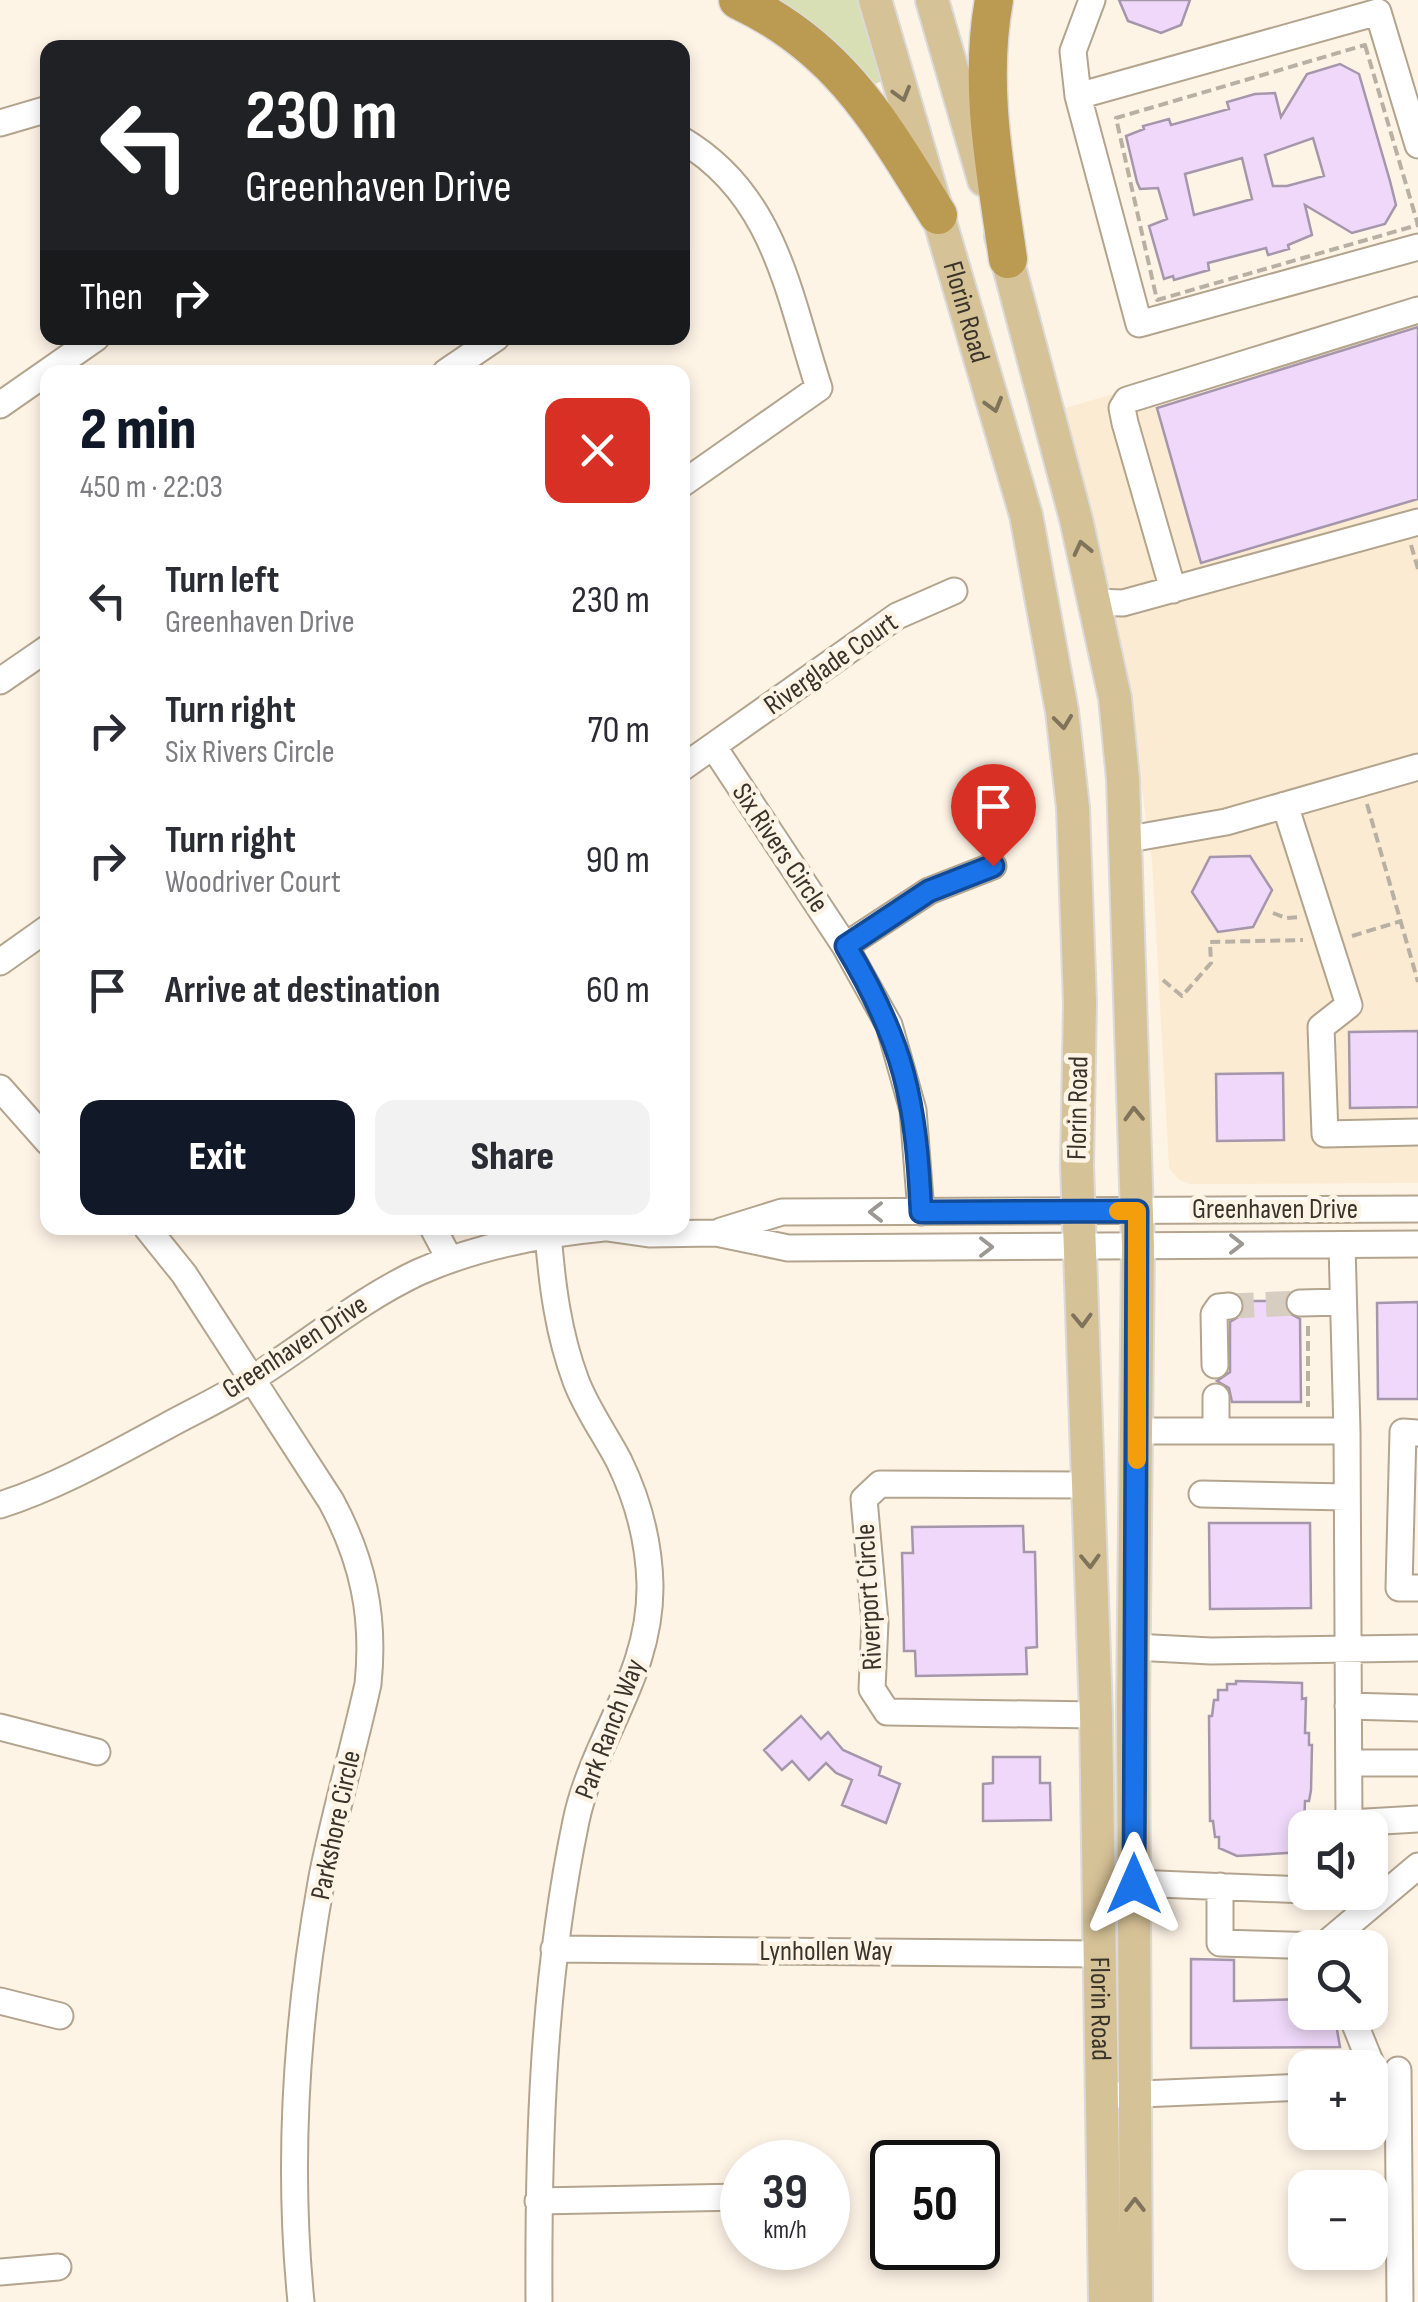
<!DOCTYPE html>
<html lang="en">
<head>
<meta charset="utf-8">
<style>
  :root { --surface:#fff; --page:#f2f2f3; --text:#2b2b33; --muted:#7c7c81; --accent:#111827 }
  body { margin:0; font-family:"Sofia Sans Condensed",sans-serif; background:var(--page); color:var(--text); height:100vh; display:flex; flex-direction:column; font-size:38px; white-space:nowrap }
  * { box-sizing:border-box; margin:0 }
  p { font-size:32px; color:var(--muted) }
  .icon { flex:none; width:55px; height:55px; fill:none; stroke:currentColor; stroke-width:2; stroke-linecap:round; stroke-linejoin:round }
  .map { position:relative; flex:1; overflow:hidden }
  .sheet { position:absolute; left:40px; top:365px; width:650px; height:870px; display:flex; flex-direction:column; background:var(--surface); border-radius:20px; box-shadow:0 5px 15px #0003 }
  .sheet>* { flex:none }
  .guide { position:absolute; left:40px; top:40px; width:650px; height:305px; border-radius:20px; box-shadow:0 5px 15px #0003; background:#202124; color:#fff; overflow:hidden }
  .controls { position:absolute; left:1288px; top:1810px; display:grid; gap:20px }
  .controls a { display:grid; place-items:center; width:100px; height:100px; border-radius:20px; background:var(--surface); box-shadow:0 5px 15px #0003; font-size:50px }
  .speed { position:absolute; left:720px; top:2140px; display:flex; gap:20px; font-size:50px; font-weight:700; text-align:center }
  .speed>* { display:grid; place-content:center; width:130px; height:130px; border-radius:50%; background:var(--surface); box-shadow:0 5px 15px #0003; line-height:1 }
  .speed small { font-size:25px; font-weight:400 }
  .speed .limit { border:5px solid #111; border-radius:15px; background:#fff; color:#111 }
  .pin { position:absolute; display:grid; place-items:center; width:85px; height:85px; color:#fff; margin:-102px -42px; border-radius:50% 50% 50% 0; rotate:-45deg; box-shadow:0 0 10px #0007 }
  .pin .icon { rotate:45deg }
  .me { position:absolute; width:110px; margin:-55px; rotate:0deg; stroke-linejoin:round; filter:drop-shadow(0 0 8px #0008) }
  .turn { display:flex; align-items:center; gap:35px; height:210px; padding:0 40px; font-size:45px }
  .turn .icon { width:130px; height:130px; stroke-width:2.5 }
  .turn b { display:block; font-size:70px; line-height:85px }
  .then { display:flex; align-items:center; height:95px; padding:0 40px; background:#0003; gap:20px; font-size:38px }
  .round { display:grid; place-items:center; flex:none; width:105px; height:105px; border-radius:20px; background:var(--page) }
  .summary { display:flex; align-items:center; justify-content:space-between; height:170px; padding:0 40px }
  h1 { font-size:60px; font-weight:800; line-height:75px; color:var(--accent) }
  .action { display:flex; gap:20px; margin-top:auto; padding:20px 40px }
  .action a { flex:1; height:115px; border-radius:20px; background:var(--accent); color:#fff; font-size:40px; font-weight:800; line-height:115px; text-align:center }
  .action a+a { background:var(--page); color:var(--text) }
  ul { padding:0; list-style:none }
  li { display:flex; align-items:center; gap:30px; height:130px; padding:0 40px }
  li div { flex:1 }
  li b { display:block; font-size:38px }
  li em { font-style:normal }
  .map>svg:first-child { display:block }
  .built { fill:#fcebd3 }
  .green { fill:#d9dfb4 }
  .building { fill:#efd8f9; stroke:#a596ac; stroke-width:2.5; fill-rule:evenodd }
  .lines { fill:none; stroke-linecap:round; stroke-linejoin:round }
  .minor-tunnel { stroke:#d7cdc0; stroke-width:25; stroke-dasharray:25 12; stroke-linecap:butt }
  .minor-casing { stroke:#b3a48e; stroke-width:29 }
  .major-casing { stroke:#dbdad9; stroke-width:36 }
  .highway-casing { stroke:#dbdad9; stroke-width:41 }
  .path { stroke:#b9b0a4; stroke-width:4; stroke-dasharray:10 5; stroke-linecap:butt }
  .minor { stroke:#fff; stroke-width:25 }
  .major { stroke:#d6c297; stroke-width:32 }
  .highway { stroke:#bb9a52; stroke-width:38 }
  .oneway { stroke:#80735b }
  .oneway2 { stroke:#9c9994 }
  .route-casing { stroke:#114b97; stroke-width:25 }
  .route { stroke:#1a73e8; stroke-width:18 }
  .slow { stroke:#f59e0b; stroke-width:18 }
  .labels { text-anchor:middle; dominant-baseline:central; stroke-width:9; stroke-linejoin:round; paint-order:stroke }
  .street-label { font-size:28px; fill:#39332a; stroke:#fef4e6 }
</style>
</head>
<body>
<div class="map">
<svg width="1418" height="2302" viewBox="0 0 1418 2302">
  <rect width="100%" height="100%" fill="#fef4e6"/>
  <path class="built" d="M1418 305V1183L1190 1184 1179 1180 1169 1168 1152 861 1121 642 1065 408Z"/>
  <path class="green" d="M761 0H859L882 81 868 87Z"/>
  <path class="building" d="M1119 0H1190L1181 25 1161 33 1128 21Z
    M1340 64 1359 74 1390 181 1396 205 1385 224 1352 233 1305 205 1312 235 1288 245 1289 249 1268 255 1266 248 1208 263 1209 270 1174 280 1173 276 1164 279 1149 226 1167 219 1158 188 1140 189 1137 182 1126 136 1144 129 1143 126 1169 119 1171 125 1229 109 1227 102 1255 94 1275 93 1281 117 1307 74ZM1313 138 1324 176 1287 186H1273L1265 155ZM1242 158 1252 199 1194 215 1185 174Z
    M1418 327V499L1201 563 1157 408Z
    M1250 856 1272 890 1253 927 1218 932 1192 892 1210 857Z
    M1418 1031V1107L1350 1108 1349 1032Z
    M1283 1073 1284 1140 1217 1141 1216 1074Z
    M1244 1301H1284L1287 1312 1300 1319 1301 1402H1232L1229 1388 1217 1381 1230 1372V1322L1243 1314Z
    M1418 1302V1399H1378L1377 1303Z
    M1209 1523H1310L1311 1608 1210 1609Z
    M1023 1526 1024 1552H1035L1037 1647 1026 1648 1027 1674 916 1676 915 1651H904L903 1590 902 1553H913L912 1527Z
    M1236 1681 1302 1683V1699L1306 1698 1305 1733H1309V1745H1312L1311 1790 1309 1801H1305L1303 1852 1237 1856 1219 1848V1837H1215L1213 1821H1210L1209 1716H1212L1214 1700H1218V1690H1227V1684H1236Z
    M801 1716 821 1739 828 1732 843 1750 881 1767 879 1775 900 1784 886 1823 842 1805 852 1780 836 1773 826 1763 809 1780 792 1761 782 1770 764 1750Z
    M993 1757H1040V1783H1050L1051 1820 983 1821V1784L993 1783Z
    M1191 1959 1234 1960V2001L1305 1999V2012H1334L1340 2047 1191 2048Z"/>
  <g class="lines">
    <path class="minor-tunnel" d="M1229 1306 1300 1303"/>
    <g class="minor-casing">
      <path id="minor" d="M1092 0 1073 51 1078 96 1139 324 1418 247
        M1078 96 1378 12 1418 145
        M0 123 48 109
        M682 140C775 195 788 293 819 388L682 484
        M446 372 496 338
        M0 405 96 338
        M1173 590 1125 423 1122 408 1127 400 1418 310
        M1094 602 1123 603 1418 522
        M0 681 48 648
        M713 746 845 946 889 1025 913 1110 921 1212
        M682 768 897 616 954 591
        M1285 805 1349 1005 1321 1027 1325 1134 1418 1132
        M1124 840 1226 822 1418 767
        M845 946 929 891 993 866
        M0 962 48 928
        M0 1088 48 1142
        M147 1228 184 1274 331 1501C363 1560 375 1616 368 1684 354 1748 335 1811 322 1877 297 2015 287 2162 301 2302
        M433 1228 450 1260
        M607 1228 649 1234 716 1233 788 1248 1418 1244
        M721 1231 782 1212 1418 1209
        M1342 1245 1347 1431 1349 1828
        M1300 1303 1343 1302
        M1215 1365 1214 1314 1219 1307 1229 1306
        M1216 1397V1431
        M1138 1431H1347
        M1418 1433 1403 1432 1399 1588H1418
        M1089 1485 880 1484 864 1499 875 1622 872 1689 887 1712 1096 1715
        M1202 1494 1347 1497
        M0 1505C59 1486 111 1456 165 1427 194 1411 225 1397 252 1379 308 1344 359 1300 419 1272 478 1246 540 1234 604 1228
        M1134 1647 1211 1651 1418 1648
        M1348 1706 1418 1708
        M0 1727 97 1752
        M1349 1763H1418
        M1349 1823 1418 1819
        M1134 1883 1305 1890
        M1220 1886V1943L1323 1946 1418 1866
        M554 1949 1098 1954
        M0 2001 60 2016
        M1350 2012 1376 2076
        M1398 2070 1400 2302
        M1117 2095 1305 2087
        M538 2201 742 2197
        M0 2272 58 2267
        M539 2302C538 2140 543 1980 576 1821 594 1736 651 1677 650 1585 649 1541 638 1500 619 1461 605 1434 587 1410 576 1381 558 1333 552 1284 548 1233"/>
    </g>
    <g class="major-casing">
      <g id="major">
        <path id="s1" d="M875 0 1026 515 1062 711 1073 808 1080 1003 1077 1165 1096 1715 1105 2302"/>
        <path d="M932 0 984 180"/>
        <path d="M1001 236 1076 519 1115 698 1123 779 1138 1247 1133 1710 1136 2302"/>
      </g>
    </g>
    <g class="highway-casing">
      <path id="highway" d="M738 0C840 48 881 123 938 215
        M994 0C978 87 996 173 1008 259"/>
    </g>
    <path class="path" d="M1365 45 1418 225 1157 300 1116 118Z
      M1411 545 1418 569
      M1367 804 1418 982
      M1273 913 1286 918 1300 917
      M1352 936 1401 921
      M1163 980 1182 996 1211 963 1210 942 1303 940
      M1308 1326V1407"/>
    <use href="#minor" class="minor"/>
    <use href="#major" class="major"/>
    <use href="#highway" class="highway"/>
  </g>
  <defs><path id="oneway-chevron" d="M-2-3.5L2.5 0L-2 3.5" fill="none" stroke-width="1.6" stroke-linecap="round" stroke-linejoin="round" transform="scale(2.5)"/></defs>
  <g class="oneway">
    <use href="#oneway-chevron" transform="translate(902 94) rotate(74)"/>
    <use href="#oneway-chevron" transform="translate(994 405) rotate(74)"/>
    <use href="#oneway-chevron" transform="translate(1082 548) rotate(-103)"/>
    <use href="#oneway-chevron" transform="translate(1063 722) rotate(83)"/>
    <use href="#oneway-chevron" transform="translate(1134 1114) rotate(-92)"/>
    <use href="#oneway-chevron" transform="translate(1082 1320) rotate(88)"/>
    <use href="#oneway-chevron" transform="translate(1090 1561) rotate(88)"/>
    <use href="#oneway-chevron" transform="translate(1135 2205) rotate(-90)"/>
  </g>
  <g class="oneway2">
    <use href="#oneway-chevron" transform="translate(876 1212) rotate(180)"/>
    <use href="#oneway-chevron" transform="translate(1236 1244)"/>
    <use href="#oneway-chevron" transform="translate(986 1247)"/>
  </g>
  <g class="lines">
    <g class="route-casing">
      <path id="route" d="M993 866 929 891 846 946C904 1043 916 1099 921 1212L1137 1211 1134 1884"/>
    </g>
    <use href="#route" class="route"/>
    <path class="slow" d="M1118 1211H1137V1460"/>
  </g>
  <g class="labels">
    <g class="street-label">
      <text stroke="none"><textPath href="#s1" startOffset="325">Florin Road</textPath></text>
      <text transform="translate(831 664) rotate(-35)">Riverglade Court</text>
      <text transform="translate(780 848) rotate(56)">Six Rivers Circle</text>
      <text transform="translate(1078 1108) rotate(-89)">Florin Road</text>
      <text x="1275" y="1209">Greenhaven Drive</text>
      <text transform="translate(295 1347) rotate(-33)">Greenhaven Drive</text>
      <text transform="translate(869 1597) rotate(-93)">Riverport Circle</text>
      <text transform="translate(610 1729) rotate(-69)">Park Ranch Way</text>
      <text transform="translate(336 1825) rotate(-78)">Parkshore Circle</text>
      <text x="826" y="1951">Lynhollen Way</text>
      <text stroke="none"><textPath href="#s1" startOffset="2035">Florin Road</textPath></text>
    </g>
  </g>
</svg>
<div class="controls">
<a><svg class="icon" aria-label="sound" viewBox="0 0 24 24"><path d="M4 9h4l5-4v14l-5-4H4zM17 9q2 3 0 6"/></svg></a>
<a><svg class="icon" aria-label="search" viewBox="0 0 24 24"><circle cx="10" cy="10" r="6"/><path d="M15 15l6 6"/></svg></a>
<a>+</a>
<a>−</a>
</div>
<div class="speed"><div>39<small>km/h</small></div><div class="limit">50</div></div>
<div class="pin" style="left:993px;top:866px;background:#d93025"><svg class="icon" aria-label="arrive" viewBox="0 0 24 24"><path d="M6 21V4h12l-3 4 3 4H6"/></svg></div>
<svg class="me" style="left:1134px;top:1884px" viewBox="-20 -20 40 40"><path d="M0-17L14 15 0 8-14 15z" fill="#1a73e8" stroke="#fff" stroke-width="4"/></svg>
<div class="guide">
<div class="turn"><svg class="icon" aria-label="left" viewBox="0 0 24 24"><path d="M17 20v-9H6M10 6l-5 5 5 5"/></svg><div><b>230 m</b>Greenhaven Drive</div></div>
<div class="then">Then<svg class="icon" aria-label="right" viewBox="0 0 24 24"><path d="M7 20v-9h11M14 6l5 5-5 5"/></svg></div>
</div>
<section class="sheet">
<div class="summary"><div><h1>2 min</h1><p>450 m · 22:03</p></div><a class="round" style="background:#d93025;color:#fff"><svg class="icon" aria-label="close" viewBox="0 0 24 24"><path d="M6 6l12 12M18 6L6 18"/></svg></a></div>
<ul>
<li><svg class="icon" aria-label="left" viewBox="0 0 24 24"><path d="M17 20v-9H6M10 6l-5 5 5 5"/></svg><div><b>Turn left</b><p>Greenhaven Drive</p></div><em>230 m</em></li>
<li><svg class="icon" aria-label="right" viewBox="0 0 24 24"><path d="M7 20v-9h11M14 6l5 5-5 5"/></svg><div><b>Turn right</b><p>Six Rivers Circle</p></div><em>70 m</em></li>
<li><svg class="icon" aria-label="right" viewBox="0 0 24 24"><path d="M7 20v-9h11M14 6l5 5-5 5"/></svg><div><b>Turn right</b><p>Woodriver Court</p></div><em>90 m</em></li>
<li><svg class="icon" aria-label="arrive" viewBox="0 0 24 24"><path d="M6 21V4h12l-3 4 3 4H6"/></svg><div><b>Arrive at destination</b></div><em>60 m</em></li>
</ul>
<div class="action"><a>Exit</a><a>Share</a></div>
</section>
</div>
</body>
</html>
